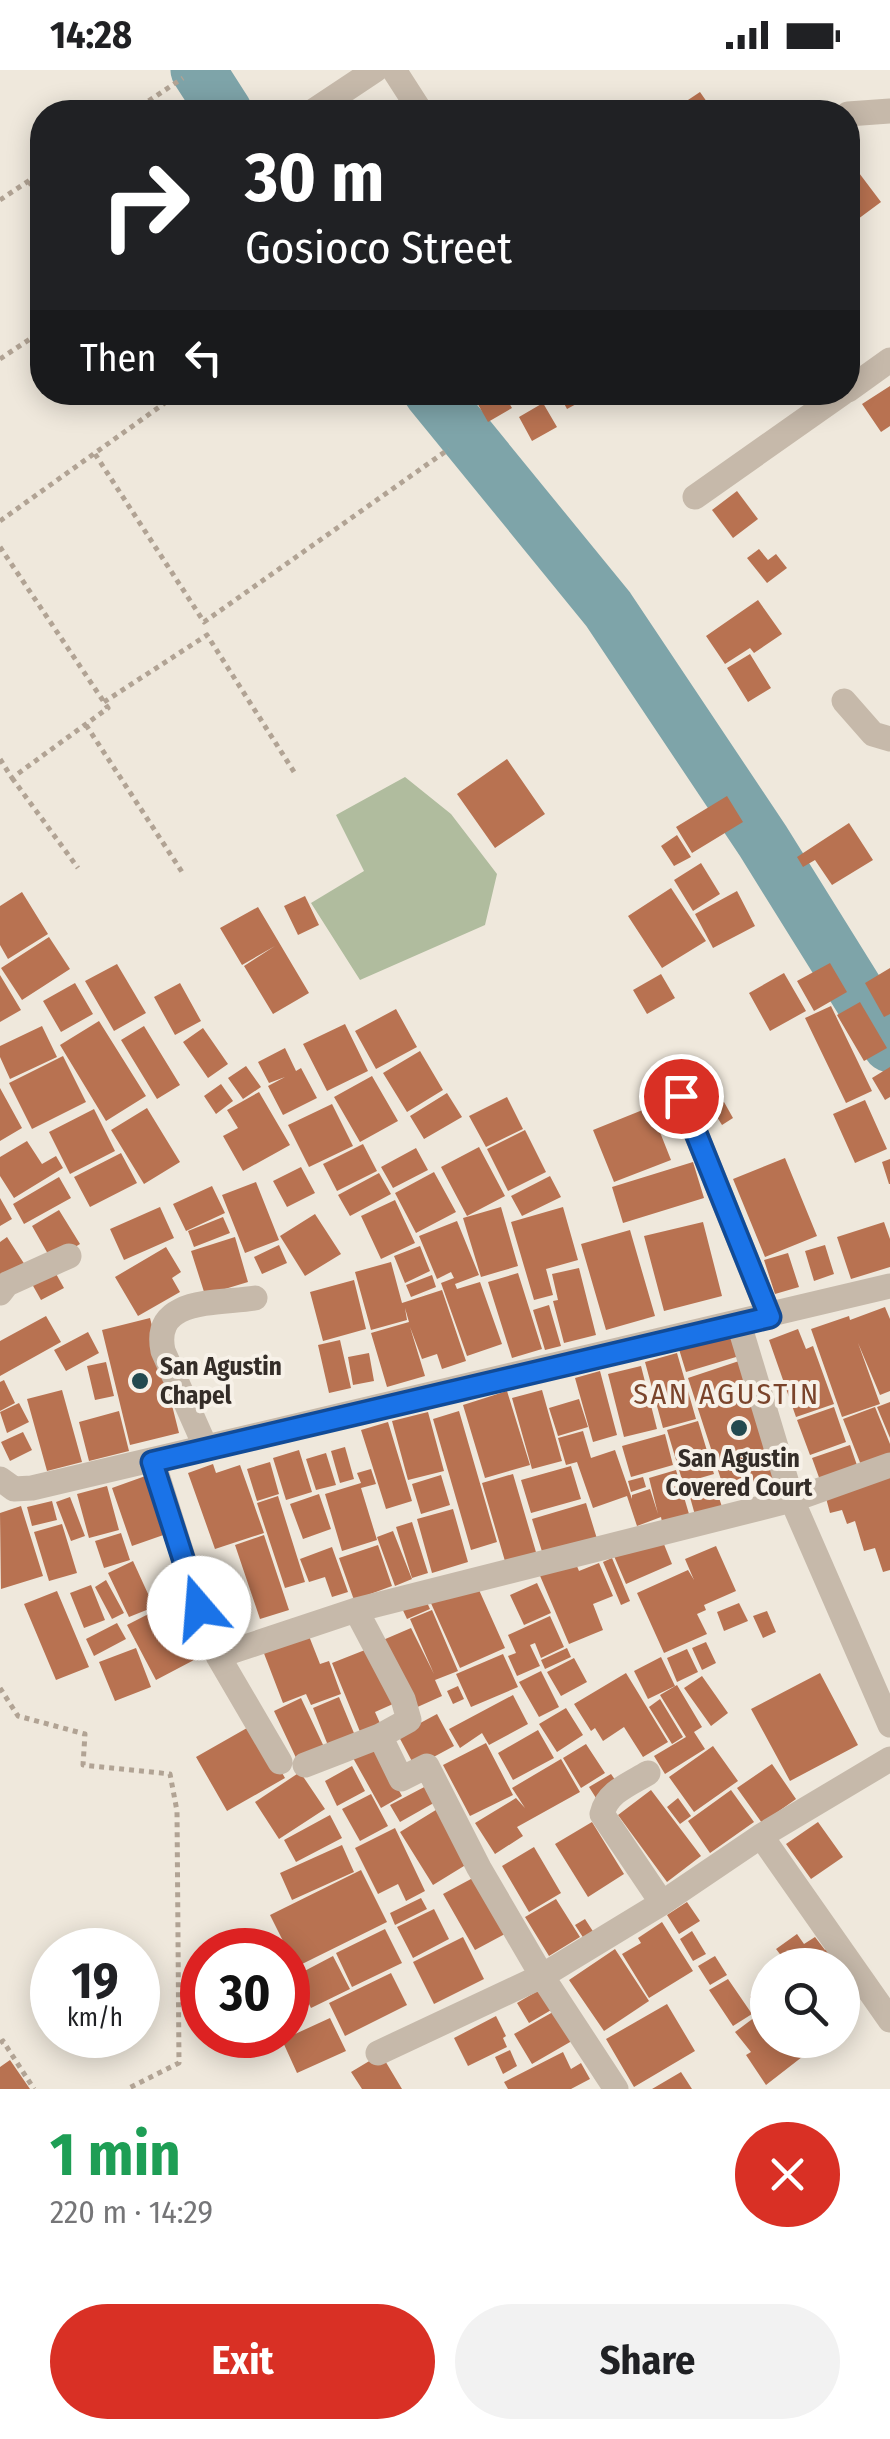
<!DOCTYPE html>
<html lang="en">
<head>
<meta charset="utf-8">
<style>
  :root { --surface:#fff; --page:#f2f2f2; --text:#202124; --muted:#757577; --accent:#d93025 }
  body { margin:0; font-family:"Fira Sans Condensed",sans-serif; background:var(--page); color:var(--text); height:100vh; display:flex; flex-direction:column; font-size:38px; white-space:nowrap }
  * { box-sizing:border-box; margin:0 }
  p { font-size:32px; color:var(--muted) }
  .icon { flex:none; width:55px; height:55px; fill:none; stroke:currentColor; stroke-width:2; stroke-linecap:round; stroke-linejoin:round }
  .map { position:relative; height:2019px; overflow:hidden }
  .sheet { display:flex; flex-direction:column; background:var(--surface); flex:1 }
  .sheet>* { flex:none }
  .hud { position:absolute; left:30px; top:30px; width:830px; height:305px; border-radius:40px; box-shadow:0 5px 25px #0003; background:#202124; color:#fff; overflow:hidden }
  .buttons { position:absolute; left:750px; top:1878px; display:grid; gap:20px }
  .buttons a { display:grid; place-items:center; width:110px; height:110px; border-radius:50%; background:var(--surface); box-shadow:0 5px 25px #0003; font-size:50px }
  .speed { position:absolute; left:30px; top:1858px; display:flex; gap:20px; font-size:50px; font-weight:700; text-align:center }
  .speed>* { display:grid; place-content:center; width:130px; height:130px; border-radius:50%; background:var(--surface); box-shadow:0 5px 25px #0003; line-height:1 }
  .speed small { font-size:25px; font-weight:400 }
  .speed .limit { border:15px solid #d22; background:#fff; color:#111 }
  .pin { position:absolute; display:grid; place-items:center; width:85px; height:85px; color:#fff; margin:-42px; border:5px solid #fff; border-radius:50%; box-shadow:0 2px 10px #0007 }
  .me { position:absolute; width:110px; margin:-55px; rotate:342deg; stroke-linejoin:round; filter:drop-shadow(0 0 8px #0008) }
  .turn { display:flex; align-items:center; gap:35px; height:210px; padding:0 50px; font-size:45px }
  .turn .icon { width:130px; height:130px; stroke-width:2.5 }
  .turn b { display:block; font-size:70px; line-height:85px }
  .then { display:flex; align-items:center; height:95px; padding:0 50px; background:#0003; gap:20px; font-size:38px }
  .round { display:grid; place-items:center; flex:none; width:105px; height:105px; border-radius:52px; background:var(--page) }
  .overview { display:flex; align-items:center; justify-content:space-between; height:170px; padding:0 50px }
  h1 { font-size:60px; font-weight:700; line-height:75px; color:#1e9e55 }
  .cta { display:flex; gap:20px; margin-top:auto; padding:20px 50px }
  .cta a { flex:1; height:115px; border-radius:60px; background:var(--accent); color:#fff; font-size:40px; font-weight:700; line-height:115px; text-align:center }
  .cta a+a { background:var(--page); color:var(--text) }
  .status { display:flex; justify-content:space-between; align-items:center; height:70px; padding:0 50px; background:var(--surface); direction:ltr }
  .status svg { height:28px; fill:currentColor }
  .map>svg:first-child { display:block }
  .green { fill:#b0bc9e }
  .lines { fill:none; stroke-linecap:round; stroke-linejoin:round }
  .river { stroke:#7ea4a9; stroke-width:55 }
  .building { fill:#b87251 }
  .path { stroke:#b1a394; stroke-width:5; stroke-dasharray:5 5; stroke-linecap:butt }
  .minor { stroke:#c6b9aa; stroke-width:25 }
  .route-casing { stroke:#114b97; stroke-width:25 }
  .route { stroke:#1a73e8; stroke-width:18 }
  .poi-dot { fill:#234a50; stroke:#f7f1e8; stroke-width:4 }
  .labels { text-anchor:middle; dominant-baseline:central; stroke-width:8; stroke-linejoin:round; paint-order:stroke }
  .poi-label { font-size:25px; font-weight:bold; fill:#342d28; stroke:#f7f1e8; text-anchor:start }
  .quarter-label { font-size:30px; letter-spacing:2.5px; fill:#7a442b; stroke:#f7f1e8 }
</style>
</head>
<body>
<div class="status"><b>14:28</b><svg viewBox="0 0 49 12"><path d="M0 12V9h3v3zM5 12V6h3v6zM10 12V3h3v9zM15 12V0h3v12zM26 1h20v11H26zM47 4h2v5h-2z"/></svg></div>
<div class="map">
<svg width="890" height="2019" viewBox="0 0 890 2019">
  <rect width="100%" height="100%" fill="#efe8dc"/>
  <path class="green" d="M405 707 451 744 497 804 485 855 360 910 311 833 364 801 336 745Z"/>
  <g class="lines">
    <path class="river" d="M198 0 225 42
      M431 322 608 539 763 771 890 975"/>
  </g>
  <path class="building" d="M700 22 714 42H679L676 38Z
    M853 95 881 132 854 152 848 144V99Z
    M890 316V356L881 362 862 334Z
    M471 322H502L512 338 488 352Z
    M558 322H589L591 326 567 339Z
    M543 333 557 357 532 371 519 347Z
    M737 421 758 449 733 468 712 440Z
    M759 479 768 490 776 484 787 498 767 513 747 488Z
    M758 530 782 564 754 583 750 578 725 594 706 566Z
    M750 584 771 618 748 632 727 598Z
    M507 689 545 744 495 778 457 724Z
    M727 726 743 752 692 783 676 757Z
    M849 753 873 790 832 815 815 790 803 797 797 787Z
    M677 765 691 787 674 796 661 776Z
    M701 793 720 824 693 841 674 810Z
    M671 818 706 871 662 898 628 846Z
    M737 821 755 856 713 878 695 844Z
    M22 822 48 864 8 889 0 875V836Z
    M305 826 319 855 298 865 284 836Z
    M258 837 309 923 273 944 244 896 275 876 242 895 220 858Z
    M49 867 70 899 22 930 1 898Z
    M830 893 847 922 814 941 797 911Z
    M117 894 146 943 114 961 85 911Z
    M890 898V944L884 947 865 913Z
    M784 903 806 941 770 961 749 923Z
    M661 904 675 928 647 944 633 920Z
    M0 905 21 940 0 952Z
    M75 913 93 944 61 962 43 931Z
    M180 913 201 951 175 965 154 927Z
    M860 932 887 978 864 991 837 945Z
    M831 936 872 1021 846 1033 805 948Z
    M396 939 417 977 376 999 355 961Z
    M99 951 146 1026 106 1051 60 975Z
    M345 954 368 1001 327 1021 303 974Z
    M42 956 57 987 10 1009 0 987V976Z
    M144 956 180 1015 157 1029 121 970Z
    M203 958 228 994 208 1008 183 972Z
    M285 978 296 1001 301 998 317 1028 283 1045 268 1016 285 1007 269 1013 258 992Z
    M420 981 443 1020 407 1042 383 1003Z
    M63 986 86 1032 32 1059 9 1013Z
    M246 996 261 1017 243 1029 228 1008Z
    M890 997V1027L885 1030 872 1008Z
    M372 1006 398 1051 360 1072 334 1027Z
    M221 1014 233 1031 216 1044 204 1026Z
    M0 1018 22 1058 0 1071Z
    M259 1022 290 1075 243 1101 223 1066 238 1058 227 1040Z
    M447 1023 462 1047 424 1069 410 1046Z
    M507 1027 523 1059 486 1077 469 1046Z
    M865 1030 887 1079 855 1093 833 1044Z
    M724 1032 733 1048 722 1055 712 1039Z
    M332 1034 353 1076 309 1097 288 1055Z
    M650 1037 671 1090 614 1112 593 1060Z
    M147 1038 180 1092 144 1114 111 1060Z
    M94 1039 115 1081 70 1104 49 1062Z
    M525 1060 546 1102 508 1121 487 1079Z
    M27 1071 42 1094 56 1086 63 1098 14 1128 0 1106V1087Z
    M363 1074 377 1101 337 1121 323 1094Z
    M479 1077 505 1126 467 1146 441 1097Z
    M416 1078 428 1100 393 1118 381 1097Z
    M121 1083 137 1113 90 1137 74 1107Z
    M785 1088 817 1166 765 1187 733 1109Z
    M890 1089V1114H889L882 1092Z
    M693 1092 704 1128 623 1153 612 1117Z
    M301 1097 315 1123 287 1137 273 1111Z
    M434 1102 456 1142 416 1163 395 1123Z
    M379 1103 391 1124 350 1146 338 1125Z
    M550 1106 561 1127 522 1146 511 1126Z
    M59 1107 71 1128 24 1154 13 1134Z
    M256 1112 279 1170 245 1183 222 1125Z
    M212 1116 225 1143 186 1161 173 1134Z
    M0 1128 12 1149 0 1156Z
    M395 1130 415 1173 381 1189 361 1146Z
    M160 1137 174 1168 124 1190 110 1159Z
    M501 1137 518 1196 481 1207 463 1148Z
    M563 1137 578 1190 546 1199 553 1225 534 1230 511 1152Z
    M59 1140 80 1174 52 1191 32 1156Z
    M315 1144 341 1184 305 1206 280 1166Z
    M223 1147 230 1163 194 1177 188 1161Z
    M457 1151 479 1205 455 1214 457 1219 480 1212 502 1274 467 1286 441 1213 454 1208 451 1202 437 1209 419 1166Z
    M703 1152 722 1226 664 1241 644 1166Z
    M884 1152 890 1169V1197L851 1209 837 1167Z
    M630 1160 655 1246 606 1260 581 1174Z
    M7 1167 25 1195 0 1210V1172Z
    M235 1167 248 1212 205 1225 191 1181Z
    M279 1175 287 1193 262 1204 254 1187Z
    M825 1175 834 1204 814 1211 805 1181Z
    M420 1176 430 1201 405 1213 394 1186Z
    M166 1177 181 1202 172 1208 180 1222 138 1246 115 1207Z
    M788 1183 799 1217 775 1224 764 1190Z
    M391 1192 402 1233 442 1220 466 1291 442 1299 437 1284 422 1289 410 1257 425 1306 387 1317 371 1263 409 1252 405 1238 407 1250 371 1260 355 1202Z
    M579 1198 596 1265 564 1273 553 1231 558 1230 552 1204Z
    M55 1202 64 1218 41 1230 32 1214Z
    M518 1203 542 1279 512 1288 488 1212Z
    M432 1205 436 1217 411 1227 406 1215Z
    M354 1210 366 1259 323 1271 310 1222Z
    M549 1235 561 1276 545 1280 533 1240Z
    M885 1237 890 1249V1321L880 1325 858 1273 880 1334 842 1347 811 1259 849 1246 850 1250Z
    M46 1246 61 1272 0 1306V1271Z
    M150 1248 179 1363 130 1375 102 1260Z
    M738 1258 746 1284 686 1302 678 1276Z
    M798 1259 806 1279 813 1276 834 1334 796 1347 769 1270Z
    M88 1262 99 1283 66 1301 54 1280Z
    M340 1270 351 1318 329 1323 318 1275Z
    M369 1283 374 1311 353 1315 348 1287Z
    M677 1283 696 1349 663 1358 645 1292Z
    M751 1287 791 1408 727 1428 688 1308Z
    M106 1292 114 1326 95 1330 87 1296Z
    M641 1296 657 1359 624 1367 608 1304Z
    M600 1301 617 1365 593 1372 575 1308Z
    M4 1310 15 1333 0 1341V1312Z
    M62 1320 82 1392 47 1401 27 1329Z
    M542 1320 562 1391 532 1399 512 1328Z
    M507 1321 530 1395 485 1408 463 1335Z
    M579 1329 588 1357 558 1366 549 1338Z
    M890 1332V1368L877 1337Z
    M19 1333 29 1352 7 1363 0 1342Z
    M834 1337 846 1372 810 1385 797 1350Z
    M875 1337 890 1374V1390L863 1400 843 1349Z
    M119 1341 129 1381 89 1391 79 1352Z
    M459 1341 497 1472 471 1480 433 1349Z
    M428 1342 444 1401 408 1410 392 1351Z
    M698 1351 714 1404 683 1413 667 1360Z
    M388 1352 412 1431 386 1439 361 1360Z
    M583 1361 591 1388 615 1380 632 1429V1425L650 1419 658 1444 649 1408 676 1400 689 1444 662 1452 661 1447 637 1456 627 1426 593 1438 577 1392 566 1395 558 1368Z
    M23 1362 32 1380 10 1391 1 1372Z
    M665 1364 673 1395 631 1407 622 1376Z
    M850 1375 859 1401 821 1413 812 1388Z
    M345 1377 354 1409 340 1413 331 1381Z
    M299 1380 312 1422 286 1430 273 1388Z
    M326 1383 336 1415 316 1420 306 1389Z
    M270 1392 279 1424 257 1431 247 1399Z
    M213 1394 216 1403 240 1395 264 1463 215 1479 188 1403Z
    M571 1396 581 1429 531 1443 521 1410Z
    M890 1397V1500L883 1502 875 1478 864 1481 855 1451 847 1454 842 1440 830 1443 823 1417Z
    M371 1399 376 1414 361 1418 377 1470 342 1481 325 1424 361 1413 357 1403Z
    M151 1404 172 1462 132 1476 112 1418Z
    M513 1404 538 1489 507 1498 482 1413Z
    M441 1405 450 1435 421 1444 412 1414Z
    M643 1407 646 1417 631 1422 628 1411Z
    M714 1412 722 1437 695 1445 688 1420Z
    M107 1416 119 1460 89 1468 77 1424Z
    M319 1424 331 1459 303 1469 290 1434Z
    M278 1426 305 1512 285 1518 257 1433Z
    M70 1427 85 1466 71 1471 56 1432Z
    M52 1431 57 1450 32 1456 27 1437Z
    M586 1433 598 1472 544 1488 532 1449Z
    M21 1436 43 1506 1 1519 0 1443Z
    M453 1439 468 1492 432 1503 417 1449Z
    M412 1452 428 1503 412 1508 396 1457Z
    M62 1454 77 1503 49 1511 34 1462Z
    M393 1461 412 1509 395 1516 377 1467Z
    M659 1462 672 1494 626 1514 611 1479Z
    M121 1463 130 1490 104 1498 95 1471Z
    M264 1465 289 1540 260 1549 235 1475Z
    M378 1475 392 1516 354 1530 339 1488Z
    M716 1476 736 1521 704 1535 706 1540 697 1544 707 1564 664 1583 637 1523 688 1500 694 1510 685 1489Z
    M332 1477 348 1522 332 1527 325 1507 309 1512 300 1489Z
    M573 1487 579 1501 599 1493 613 1526 593 1534 603 1560 569 1574 538 1501Z
    M612 1488 630 1531 621 1535 603 1492Z
    M133 1491 154 1537 129 1547 108 1503Z
    M106 1510 124 1543 112 1549 95 1517Z
    M475 1511 505 1578 460 1598 430 1531Z
    M537 1513 551 1543 524 1555 510 1525Z
    M91 1515 105 1550 84 1558 70 1523Z
    M57 1521 89 1597 56 1610 24 1534Z
    M423 1524 430 1539 407 1549 400 1534Z
    M739 1533 748 1551 724 1561 717 1542Z
    M166 1535 194 1590 156 1610 127 1555Z
    M432 1540 458 1601 435 1610 442 1626 413 1639 383 1570 411 1558 434 1604 410 1549Z
    M767 1541 776 1562 763 1568 753 1546Z
    M550 1546 564 1577 541 1588 535 1573 530 1575 540 1596 517 1606 508 1586 516 1583 508 1565Z
    M117 1553 126 1569 94 1586 86 1569Z
    M305 1556 320 1594 329 1591 341 1624 311 1635 306 1624 283 1633 260 1573Z
    M706 1572 716 1593 702 1600 692 1578Z
    M136 1578 151 1617 115 1631 99 1592Z
    M370 1578 393 1634 375 1642 383 1660 363 1669 332 1593Z
    M567 1578 571 1587 545 1599 541 1590Z
    M687 1579 698 1602 677 1612 667 1588Z
    M503 1584 518 1617 471 1637 456 1604Z
    M661 1587 675 1616 648 1629 634 1601Z
    M574 1588 587 1612 561 1626 547 1602Z
    M541 1601 559 1637 539 1647 519 1612Z
    M626 1603 668 1672 643 1687 624 1657 603 1671 595 1658 591 1661 574 1634Z
    M820 1603 858 1675 790 1711 751 1639Z
    M702 1606 728 1643 711 1656 684 1618Z
    M677 1615 702 1657 694 1662 705 1679 665 1704 654 1686 686 1667 660 1625Z
    M458 1616 464 1629 453 1634 447 1621Z
    M513 1625 528 1654 489 1675 482 1663 460 1678 449 1659Z
    M339 1627 356 1668 329 1678 313 1638Z
    M301 1628 325 1679 298 1692 274 1641Z
    M660 1629 683 1667 672 1674 649 1637Z
    M566 1638 583 1665 557 1682 539 1654Z
    M437 1644 454 1676 415 1697 398 1665Z
    M254 1654 285 1708 227 1741 196 1687Z
    M538 1660 554 1688 513 1710 498 1683Z
    M486 1673 513 1725 470 1746 443 1695Z
    M586 1674 605 1703 581 1718 563 1688Z
    M375 1676 402 1726 381 1738 353 1688Z
    M713 1676 738 1711 694 1742 669 1707Z
    M561 1689 580 1722 517 1757 523 1766 495 1784 475 1753 516 1728 525 1738 512 1718Z
    M772 1694 796 1729 762 1753 737 1718Z
    M352 1696 365 1721 337 1736 325 1711Z
    M300 1702 325 1739 279 1769 255 1732Z
    M611 1704 618 1714 596 1728 589 1717Z
    M430 1714 439 1730 400 1752 390 1735Z
    M651 1720 701 1786 667 1812 618 1745Z
    M731 1720 754 1752 710 1783 688 1751Z
    M371 1724 388 1756 360 1771 342 1739Z
    M678 1728 691 1746 680 1754 667 1737Z
    M444 1735 477 1788 433 1815 400 1762Z
    M330 1745 342 1768 296 1792 284 1770Z
    M592 1752 624 1804 588 1827 555 1774Z
    M818 1752 843 1787 811 1809 786 1774Z
    M395 1758 425 1821 406 1831 398 1814 378 1824 355 1778Z
    M342 1775 354 1802 292 1830 280 1803Z
    M534 1777 561 1823 529 1842 502 1796Z
    M361 1800 387 1852 296 1897 270 1845Z
    M484 1802 516 1858 475 1880 443 1824Z
    M421 1828 427 1839 395 1855 390 1843Z
    M556 1829 580 1867 549 1886 525 1847Z
    M687 1832 700 1851 679 1864 667 1845Z
    M434 1839 449 1869 413 1888 397 1857Z
    M585 1849 596 1866 586 1872 575 1855Z
    M662 1852 693 1901 649 1928 622 1884 641 1873 638 1868Z
    M385 1859 402 1893 352 1917 336 1883Z
    M692 1861 706 1884 693 1891 680 1869Z
    M797 1864 804 1874 815 1867 825 1880 834 1873 837 1895H782L786 1892 776 1879Z
    M463 1867 484 1909 434 1934 413 1892Z
    M615 1879 649 1931 604 1961 569 1910Z
    M333 1886 350 1919 311 1938 295 1906Z
    M715 1886 727 1905 710 1915 698 1896Z
    M391 1903 407 1935 345 1966 329 1933Z
    M728 1909 752 1944 733 1956 709 1920Z
    M546 1916 558 1936 529 1953 517 1933Z
    M762 1918 768 1926V1942L763 1945 750 1927Z
    M667 1934 695 1981 634 2017 606 1969Z
    M560 1938 577 1968 532 1994 514 1964Z
    M759 1944 765 1953 768 1951V1970H818L820 1973 766 2015 746 1985 751 1982 735 1962Z
    M496 1946 506 1966 503 1968 507 1977 468 1996 454 1968Z
    M330 1948 346 1981 297 2003 282 1970Z
    M510 1980 517 1996 503 2004 495 1987Z
    M563 1982 571 1999 581 1993 590 2009 571 2019H508L504 2012Z
    M381 1984 402 2019H362L351 2002Z
    M10 1990 30 2019H0V1997Z
    M681 2002 692 2019H652Z"/>
  <g class="lines">
    <path class="path" d="M132 42 183 8
      M29 111 42 136
      M0 130 42 102
      M0 289 42 261
      M169 330 181 322
      M95 384 204 552 449 379
      M0 451 169 330 163 322
      M0 477 108 638 12 708 0 689
      M104 632 207 565 296 705
      M86 655 184 805
      M12 708 78 798
      M0 1618 18 1646 85 1664 83 1695 170 1704 177 1741 179 1993 127 2019
      M0 1973 3 1971 34 2019"/>
    <path class="minor" d="M394 0 421 42
      M312 42 375 0
      M848 44 890 41
      M848 320 890 290
      M695 427 844 322
      M844 631 873 664 890 669
      M681 1026 770 1247
      M0 1223 7 1214 69 1186
      M739 1254 792 1430 890 1655
      M206 1378 163 1281C152 1227 217 1234 255 1228
      M153 1392 199 1538 218 1586 356 1540 792 1430 890 1395
      M0 1409 14 1419 32 1418 890 1216
      M218 1586 280 1692
      M305 1695 380 1666 409 1650 403 1629 356 1540
      M761 1766 890 1950
      M662 1833 761 1766 890 1689
      M378 1983 542 1906 479 1798 427 1696 401 1709 380 1666
      M616 2019 542 1906 662 1833 602 1744C607 1722 630 1714 648 1703"/>
  </g>
  <g class="lines">
    <g class="route-casing">
      <path id="route" d="M199 1538 152 1392 770 1247 681 1026"/>
    </g>
    <use href="#route" class="route"/>
  </g>
  <g class="poi-dot">
    <circle cx="140" cy="1311" r="10"/>
    <circle cx="739" cy="1358" r="10"/>
  </g>
  <g class="labels">
    <g class="poi-label">
      <text x="160" y="1297">San Agustin<tspan x="160" dy="29">Chapel</tspan></text>
      <text x="739" y="1389" text-anchor="middle">San Agustin<tspan x="739" dy="29">Covered Court</tspan></text>
    </g>
    <g class="quarter-label">
      <text x="727" y="1324">SAN AGUSTIN</text>
    </g>
  </g>
</svg>
<div class="buttons">
<a><svg class="icon" aria-label="search" viewBox="0 0 24 24"><circle cx="10" cy="10" r="6"/><path d="M15 15l6 6"/></svg></a>
</div>
<div class="speed"><div>19<small>km/h</small></div><div class="limit">30</div></div>
<div class="pin" style="left:681px;top:1026px;background:#d93025"><svg class="icon" aria-label="arrive" viewBox="0 0 24 24"><path d="M6 21V4h12l-3 4 3 4H6"/></svg></div>
<svg class="me" style="left:199px;top:1538px" viewBox="-20 -20 40 40"><circle r="19" fill="#fff"/><path d="M0-13L10 11 0 6-10 11z" fill="#1a73e8"/></svg>
<div class="hud">
<div class="turn"><svg class="icon" aria-label="right" viewBox="0 0 24 24"><path d="M7 20v-9h11M14 6l5 5-5 5"/></svg><div><b>30 m</b>Gosioco Street</div></div>
<div class="then">Then<svg class="icon" aria-label="left" viewBox="0 0 24 24"><path d="M17 20v-9H6M10 6l-5 5 5 5"/></svg></div>
</div>
</div>
<section class="sheet">
<div class="overview"><div><h1>1 min</h1><p>220 m · 14:29</p></div><a class="round" style="background:#d93025;color:#fff"><svg class="icon" aria-label="close" viewBox="0 0 24 24"><path d="M6 6l12 12M18 6L6 18"/></svg></a></div>
<div class="cta"><a>Exit</a><a>Share</a></div>
</section>
</body>
</html>
